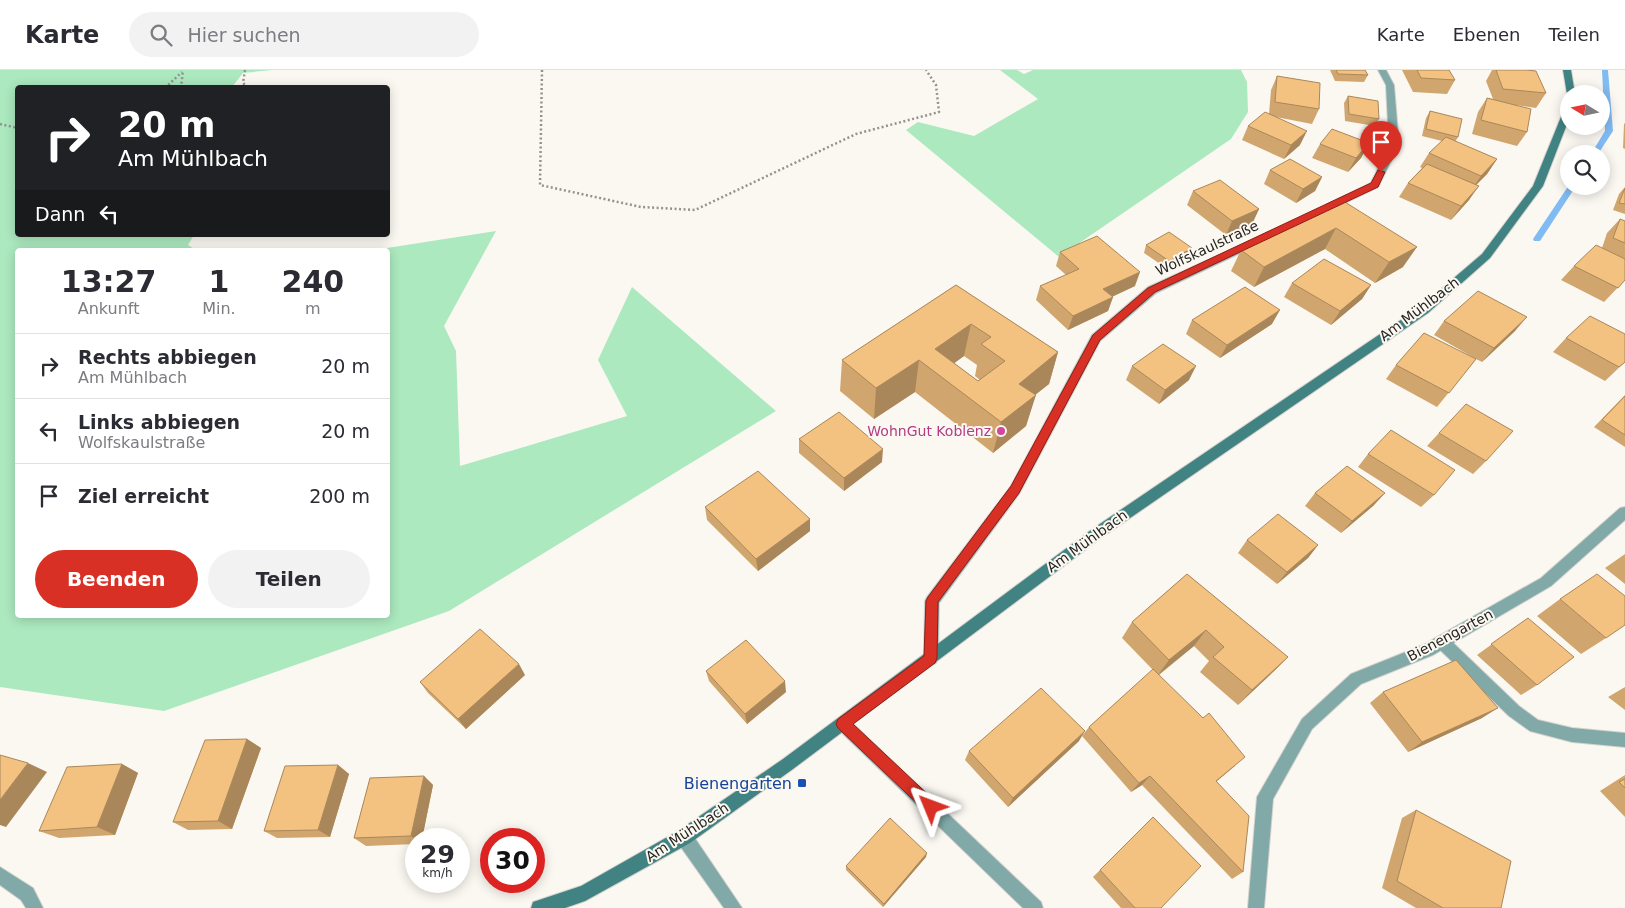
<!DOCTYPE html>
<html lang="de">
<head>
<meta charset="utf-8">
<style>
  :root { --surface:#fff; --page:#f2f2f3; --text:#2b2b33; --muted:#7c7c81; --line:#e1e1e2; --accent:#d93025 }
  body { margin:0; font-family:"DejaVu Sans",sans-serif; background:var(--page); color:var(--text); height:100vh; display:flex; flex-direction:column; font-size:19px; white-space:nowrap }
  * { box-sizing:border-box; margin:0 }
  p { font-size:16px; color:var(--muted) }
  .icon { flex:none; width:28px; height:28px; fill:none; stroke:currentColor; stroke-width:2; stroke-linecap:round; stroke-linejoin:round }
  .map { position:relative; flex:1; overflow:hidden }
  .panel { position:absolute; left:15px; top:178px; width:375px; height:370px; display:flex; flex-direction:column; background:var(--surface); border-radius:5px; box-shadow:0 2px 12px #0003 }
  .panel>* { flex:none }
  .banner { position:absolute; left:15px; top:15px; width:375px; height:152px; border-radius:5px; box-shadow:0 2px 12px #0003; background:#202124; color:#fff; overflow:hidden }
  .needle { width:32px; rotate:280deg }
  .fabs { position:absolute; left:1560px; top:15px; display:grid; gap:10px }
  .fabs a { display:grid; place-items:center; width:50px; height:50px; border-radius:50%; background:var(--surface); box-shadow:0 2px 12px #0003; font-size:25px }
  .speed { position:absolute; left:405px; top:758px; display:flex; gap:10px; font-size:25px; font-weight:700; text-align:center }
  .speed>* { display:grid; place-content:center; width:65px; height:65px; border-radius:50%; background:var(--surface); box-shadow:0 2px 12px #0003; line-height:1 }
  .speed small { font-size:12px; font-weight:400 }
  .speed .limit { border:8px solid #d22; background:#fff; color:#111 }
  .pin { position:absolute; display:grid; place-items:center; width:42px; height:42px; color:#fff; margin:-51px -21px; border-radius:50% 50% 50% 0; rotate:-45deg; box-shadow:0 0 5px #0007 }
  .pin .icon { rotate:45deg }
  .me { position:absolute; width:55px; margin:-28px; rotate:314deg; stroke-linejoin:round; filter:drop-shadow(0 0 4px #0008) }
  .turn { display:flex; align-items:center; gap:18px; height:105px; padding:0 20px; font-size:22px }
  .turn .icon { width:65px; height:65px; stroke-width:2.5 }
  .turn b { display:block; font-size:35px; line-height:42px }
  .then { display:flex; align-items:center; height:48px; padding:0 20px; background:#0003; gap:10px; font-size:19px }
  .eta { display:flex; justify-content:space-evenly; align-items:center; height:85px; text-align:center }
  .eta b { font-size:30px; font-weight:800; line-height:35px }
  .cta { display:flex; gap:10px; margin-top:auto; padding:10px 20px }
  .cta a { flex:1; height:58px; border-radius:30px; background:var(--accent); color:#fff; font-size:20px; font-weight:800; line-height:58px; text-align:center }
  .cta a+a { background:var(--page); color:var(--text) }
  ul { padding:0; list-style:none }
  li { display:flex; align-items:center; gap:15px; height:65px; padding:0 20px; border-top:1px solid var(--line) }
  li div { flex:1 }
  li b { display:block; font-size:19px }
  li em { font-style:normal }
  header { display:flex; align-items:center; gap:30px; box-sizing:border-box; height:70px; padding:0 25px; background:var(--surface); border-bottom:1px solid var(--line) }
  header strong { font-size:24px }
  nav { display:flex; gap:28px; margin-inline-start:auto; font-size:18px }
  .search { width:350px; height:45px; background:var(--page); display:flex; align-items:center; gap:12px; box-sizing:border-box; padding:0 18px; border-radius:28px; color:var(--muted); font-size:19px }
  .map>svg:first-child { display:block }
  .green { fill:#ace9bf }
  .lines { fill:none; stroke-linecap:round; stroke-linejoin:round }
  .stream { fill:#81bbf3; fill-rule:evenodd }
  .lane-casing { stroke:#d5d2cd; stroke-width:2 }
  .street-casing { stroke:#d5d2cd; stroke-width:2 }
  .secondary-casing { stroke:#d5d2cd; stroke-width:2 }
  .path { stroke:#95928e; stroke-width:2.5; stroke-dasharray:2 2.5; stroke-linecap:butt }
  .lane { fill:#80a9a8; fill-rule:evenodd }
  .street { fill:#80a9a8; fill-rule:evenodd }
  .secondary { fill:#408382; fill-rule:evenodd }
  .wall { fill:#d1a66e; fill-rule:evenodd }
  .shaded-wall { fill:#aa875a }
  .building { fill:#f3c180; stroke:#aa875a; fill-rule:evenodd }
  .route { fill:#d93025; stroke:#8d1f18 }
  .hotel-dot { fill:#d1479c; stroke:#fbf8f2; stroke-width:2 }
  .transit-dot { fill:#1a4fb4; stroke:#fbf8f2; stroke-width:2 }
  .labels { text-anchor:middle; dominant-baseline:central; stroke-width:4; stroke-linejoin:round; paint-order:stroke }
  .street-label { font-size:14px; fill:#272523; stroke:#fbf8f2 }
  .hotel-label { font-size:14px; fill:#b23c85; stroke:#fbf8f2; text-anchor:end }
  .near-transit-label { font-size:16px; fill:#164399; stroke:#fbf8f2; text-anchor:end }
</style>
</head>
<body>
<header>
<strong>Karte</strong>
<div class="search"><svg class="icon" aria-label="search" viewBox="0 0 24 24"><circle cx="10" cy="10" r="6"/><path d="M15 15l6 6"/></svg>Hier suchen</div>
<nav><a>Karte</a><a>Ebenen</a><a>Teilen</a></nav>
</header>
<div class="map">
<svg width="1625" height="838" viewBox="0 0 1625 838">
  <rect width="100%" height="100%" fill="#fbf8f2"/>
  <path class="green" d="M0 0H272L243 3 232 17 18 18V165H194L188 175 196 180H18V545H388V180H374L496 161 444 256 456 281 460 396 627 346 598 290 632 217 776 341 449 541 164 641 0 617Z
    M1000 0H1017L1024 4 1033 0H1241L1247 12 1248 42 1231 69 1059 187 906 60 918 52 974 66 1038 29Z"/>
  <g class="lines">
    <path class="stream" d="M1602 0H1608L1613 61 1598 84H1591L1605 61Z
      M1569 115 1576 116 1540 171H1534L1533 169Z"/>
    <g class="lane-casing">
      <path id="lane" d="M1442 566 1447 567 1519 636 1538 650 1572 658 1625 663V677L1572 672 1530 661 1509 646 1437 577 1435 572 1437 567Z"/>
    </g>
    <g class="street-casing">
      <path id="street" d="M1378 0H1386L1394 15 1399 75 1378 117 1332 139H1326V135L1371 113 1389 75 1386 15Z
        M1288 154 1291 155V159L1156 223 1100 271 1019 424 939 533 938 588 936 593 931 595 926 593 924 588 925 531 927 527 1011 416 1092 265 1148 217Z
        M1625 437V450L1551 516 1433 585 1361 614 1312 659 1273 729 1264 838H1248L1257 727 1302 649 1351 604 1423 575 1541 508 1620 438Z
        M843 647 848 649 1041 832 1043 838H1023L838 659 836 654 838 649Z
        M684 759 690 761 742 838H724L678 773 676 767 678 761Z
        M0 797 33 818 43 838H26L21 830 0 815Z"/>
    </g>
    <g class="secondary-casing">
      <path id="secondary" d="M1563 0H1571L1575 24H1569V26L1567 24Z
        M1569 34V49L1543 116 1490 188 1428 243 1101 468 793 699 690 773 585 831 565 838H531L533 832 581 816 678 761 783 689 1091 460 1420 237 1482 184 1533 116 1565 37Z"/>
    </g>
    <path class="path" d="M245 0 243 13 248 18
      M542 0 540 115 641 137 695 140 856 64 939 42 936 15 926 0
      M165 18 182 2
      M181 18 183 0
      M0 54 18 58"/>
    <use href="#lane" class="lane"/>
    <use href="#street" class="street"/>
    <use href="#secondary" class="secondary"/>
  </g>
  <path class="wall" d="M1330 0H1365L1368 5 1364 12 1335 11Z
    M1402 0H1449L1455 10 1447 24 1413 22Z
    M1492 0H1526L1546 23 1536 38 1516 35 1527 62 1517 76 1472 64 1478 42 1487 28 1493 29 1486 11Z
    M1277 6 1319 39 1312 54 1276 47 1300 75 1284 89 1242 70 1248 56 1269 44 1271 20Z
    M1348 26 1379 49 1375 56 1345 51 1344 33Z
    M1430 41 1458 67 1455 72 1497 89 1487 104 1476 115 1469 130 1451 150 1399 127 1408 113 1422 98 1420 97 1429 83 1442 71 1422 66 1426 48Z
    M1625 53V79L1623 78 1624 54Z
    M1369 73 1361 88 1348 102 1312 88 1320 74Z
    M1270 100 1322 107 1315 121 1296 133 1264 114Z
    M1625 117V144L1613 140 1619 124Z
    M1193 121 1259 139 1252 154 1226 165 1187 135Z
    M1340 129 1403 197 1375 213 1325 179 1254 217 1231 201 1241 180Z
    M1620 149 1625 151V210L1604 232 1561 210 1574 196 1602 178 1607 163Z
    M1146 175 1189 185 1166 198 1144 183Z
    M1060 182 1135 216 1112 227H1113L1108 241 1068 260 1036 230 1040 216 1066 205 1056 196Z
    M1292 213 1371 215 1362 229 1331 255 1284 227Z
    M956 215 1058 282 1049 314 1035 325 1026 356 993 383 915 322 874 349 840 321 842 290ZM964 286 977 295 975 306 980 310 978 311 954 293Z
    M1192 250 1272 254 1220 288 1186 264Z
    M1444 251 1515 261 1482 292 1476 289 1437 337 1386 309 1396 295 1476 289 1434 265Z
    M1566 268 1625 292 1605 311 1553 282Z
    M1132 296 1189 310 1159 334 1126 310Z
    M1625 325V377L1594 357Z
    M1439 363 1486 391 1473 404 1427 376Z
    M799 369 882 392 844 421 799 383Z
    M1368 384 1434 425 1421 437 1358 397Z
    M1315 423H1385L1373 436 1341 463 1305 436Z
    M705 437 810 449V461L758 501 707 450Z
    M1247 470 1318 475 1308 488 1277 514 1238 483Z
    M1625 484V514L1605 498Z
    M1187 504 1288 587 1273 602 1238 635 1200 602 1209 591 1194 576 1159 605 1235 696 1216 712 1243 802 1232 809 1142 715 1131 722 1082 666 1089 657 1153 600 1122 568 1132 552Z
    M1560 529 1606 568 1581 584 1537 546Z
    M1528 548 1537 615 1521 625 1477 585Z
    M706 601 786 622 747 654 709 611Z
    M525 605 466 659 428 623 420 612Z
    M1625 617V640L1608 627Z
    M1383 622 1482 648 1408 682 1370 633Z
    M247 669 261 678 232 759 188 760 173 752Z
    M1079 671 1008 737 965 690 969 681Z
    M122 694 138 703 115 765 59 768 39 761Z
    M338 695 349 704 330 767 277 768 264 761Z
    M1625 705V747L1600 721Z
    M424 706 433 715 422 769H416V774L366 776 354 768Z
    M1416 740 1501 838H1416L1382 818 1402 748Z
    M1153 747 1161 838H1121L1093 807Z
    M926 787 883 837 846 800V796Z"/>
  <path class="shaded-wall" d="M1307 61 1300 75 1284 89 1291 75Z
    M1369 73 1361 88 1348 102 1356 88Z
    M1497 89 1487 104 1471 120 1481 106Z
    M1322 107 1315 121 1296 133 1303 119Z
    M1479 116 1469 130 1451 150 1461 136Z
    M1259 139 1252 154 1226 165 1232 151Z
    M1336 158 1325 179 1254 217 1264 197Z
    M1417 177 1403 197 1375 213 1389 192Z
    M1192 178 1189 185 1166 198 1169 191Z
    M1140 202 1135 216 1098 233 1103 219Z
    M1371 215 1362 229 1331 255 1340 241Z
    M1113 227 1108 241 1068 260 1073 246Z
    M1280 240 1272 254 1220 288 1227 275Z
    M1527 247 1515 261 1482 292 1494 278Z
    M971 254 964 286 938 305 935 279Z
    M1058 282 1049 314 1021 336 1036 325 1026 356 993 383 1001 352 1019 314Z
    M919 290 915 322 874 349 876 318Z
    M1196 296 1189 310 1159 334 1165 320Z
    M883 379 882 392 844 421V408Z
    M1385 423 1373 436 1341 463 1352 451Z
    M810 449V461L758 501 756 489Z
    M1318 475 1308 488 1277 514 1287 502Z
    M1206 560 1194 576 1158 605 1169 590Z
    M1288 587 1273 602 1238 635 1252 620Z
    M519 594 525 605 466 659 458 649Z
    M785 611 786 622 747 654 745 644Z
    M1498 638 1482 648 1408 682 1422 672Z
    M1085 661 1079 671 1008 737 1013 728Z
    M247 669 261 678 232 759 218 751Z
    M28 693 47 702 6 757 0 755V730Z
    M122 694 138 703 115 765 97 757Z
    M338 695 349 704 330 767 318 760Z
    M424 706 433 715 422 769H416V770L411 766Z
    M1150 706 1142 715 1131 722 1139 713Z
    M927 783 926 787 883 837 884 834Z"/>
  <path class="building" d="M1336 0H1365L1368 5 1338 4Z
    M1417 0H1449L1455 10 1421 8Z
    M1496 0H1526L1536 1 1546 23 1503 19Z
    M1277 6 1320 13 1319 39 1275 32Z
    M1348 26 1378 31 1379 49 1349 44Z
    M1487 28 1531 39 1527 62 1481 50Z
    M1430 41 1462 49 1458 67 1426 59Z
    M1265 42 1307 61 1291 75 1248 56Z
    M1332 59 1369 73 1356 88 1320 74Z
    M1446 67 1497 89 1481 106 1429 83Z
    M1290 89 1322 107 1303 119 1270 100Z
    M1427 94 1479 116 1461 136 1408 113Z
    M1220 110 1259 139 1232 151 1193 121Z
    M1625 118V134L1619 133Z
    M1340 129 1417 177 1389 192 1336 158 1264 197 1241 180Z
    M1620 149 1625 151V173L1613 168Z
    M1169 162 1192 178 1169 191 1146 175Z
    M1097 166 1140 202 1103 219 1113 227 1073 246 1040 216 1079 199 1060 182Z
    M1596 175 1625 189V210L1618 218 1574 196Z
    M1324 189 1371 215 1340 241 1292 213Z
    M956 215 1058 282 1019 314 1036 325 1001 352 919 290 876 318 842 290ZM971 254 991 267 981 274 1005 291 978 311 935 279Z
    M1245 217 1280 240 1227 275 1192 250Z
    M1478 221 1527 247 1494 278 1444 251Z
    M1590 246 1625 264V292L1619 297 1566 268Z
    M1424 263 1476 289 1449 323 1396 295Z
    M1163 274 1196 296 1165 320 1132 296Z
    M1625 326V365L1602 350Z
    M1466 334 1513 361 1486 391 1439 363Z
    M839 342 883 379 844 408 799 369Z
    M1391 360 1455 400 1434 425 1368 384Z
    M1347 396 1385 423 1352 451 1315 423Z
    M758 401 810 449 756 489 705 437Z
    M1278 444 1318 475 1287 502 1247 470Z
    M1187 504 1288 587 1252 620 1213 587 1224 577 1206 560 1169 590 1132 552Z
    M1597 504 1625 526V555L1606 568 1560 529Z
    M1528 548 1574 587 1537 615 1491 574Z
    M480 559 519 594 458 649 420 612Z
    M746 570 785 611 745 644 706 601Z
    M1456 590 1498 638 1422 672 1383 622Z
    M1153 599 1203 648 1209 643 1245 687 1216 711 1249 746 1243 802 1150 706 1139 713 1089 657Z
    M1041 618 1085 661 1013 728 969 681Z
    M247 669 218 751 173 752 205 670Z
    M0 685 28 693 0 730Z
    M122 694 97 757 39 761 67 697Z
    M338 695 318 760 264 761 285 696Z
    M424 706 411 766 354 768 370 708Z
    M1625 709V718L1619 712Z
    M1416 740 1511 791 1501 838H1443L1397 811Z
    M1153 747 1201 796 1161 838H1135L1100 800Z
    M890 748 927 783 884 834 846 796Z"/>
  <path class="route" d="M1378 100 1385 102 1378 117 1155 222 1100 270 1019 423 938 532 937 588 935 593 853 654 936 732 938 737 936 742 931 745 926 742 838 658 836 654 838 649 924 586 926 531 928 527 1011 416 1093 265 1148 218 1371 113Z"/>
  <circle class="hotel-dot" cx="1001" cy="361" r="5"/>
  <rect class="transit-dot" x="797" y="708" width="10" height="10" rx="2.5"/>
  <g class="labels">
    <g class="street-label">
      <text transform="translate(1207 178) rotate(-25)">Wolfskaulstraße</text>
      <text transform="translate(1419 239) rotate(-37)">Am Mühlbach</text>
      <text transform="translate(1087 471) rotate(-36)">Am Mühlbach</text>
      <text transform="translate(1450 565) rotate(-28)">Bienengarten</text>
      <text transform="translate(687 762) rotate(-33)">Am Mühlbach</text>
    </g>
    <g class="hotel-label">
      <text x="991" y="361">WohnGut Koblenz</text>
    </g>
    <g class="near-transit-label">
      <text x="792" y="713">Bienengarten</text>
    </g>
  </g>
</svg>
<div class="fabs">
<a><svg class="needle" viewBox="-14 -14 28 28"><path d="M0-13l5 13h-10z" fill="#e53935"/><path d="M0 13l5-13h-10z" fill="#7c7c81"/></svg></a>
<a><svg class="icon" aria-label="search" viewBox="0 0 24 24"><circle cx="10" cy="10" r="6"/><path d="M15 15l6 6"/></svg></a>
</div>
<div class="speed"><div>29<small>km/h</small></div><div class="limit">30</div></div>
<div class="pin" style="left:1381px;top:102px;background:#d93025"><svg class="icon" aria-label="arrive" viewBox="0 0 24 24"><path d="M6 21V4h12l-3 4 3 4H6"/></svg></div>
<svg class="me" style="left:931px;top:737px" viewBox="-20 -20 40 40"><path d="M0-17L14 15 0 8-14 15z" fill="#d93025" stroke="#fff" stroke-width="4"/></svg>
<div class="banner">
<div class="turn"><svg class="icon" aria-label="right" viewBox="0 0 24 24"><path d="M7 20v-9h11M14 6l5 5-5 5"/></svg><div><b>20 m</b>Am Mühlbach</div></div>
<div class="then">Dann<svg class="icon" aria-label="left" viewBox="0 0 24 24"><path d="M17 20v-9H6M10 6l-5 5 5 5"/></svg></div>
</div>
<section class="panel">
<div class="eta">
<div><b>13:27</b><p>Ankunft</p></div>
<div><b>1</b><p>Min.</p></div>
<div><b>240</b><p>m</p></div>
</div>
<ul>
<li><svg class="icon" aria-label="right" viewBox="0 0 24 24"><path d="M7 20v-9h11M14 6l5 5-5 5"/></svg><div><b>Rechts abbiegen</b><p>Am Mühlbach</p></div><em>20 m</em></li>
<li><svg class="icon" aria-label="left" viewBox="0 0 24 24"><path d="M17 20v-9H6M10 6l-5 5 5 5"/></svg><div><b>Links abbiegen</b><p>Wolfskaulstraße</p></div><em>20 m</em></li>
<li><svg class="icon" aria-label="arrive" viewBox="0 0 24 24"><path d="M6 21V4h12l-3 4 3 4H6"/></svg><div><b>Ziel erreicht</b></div><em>200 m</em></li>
</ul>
<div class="cta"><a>Beenden</a><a>Teilen</a></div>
</section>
</div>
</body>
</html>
